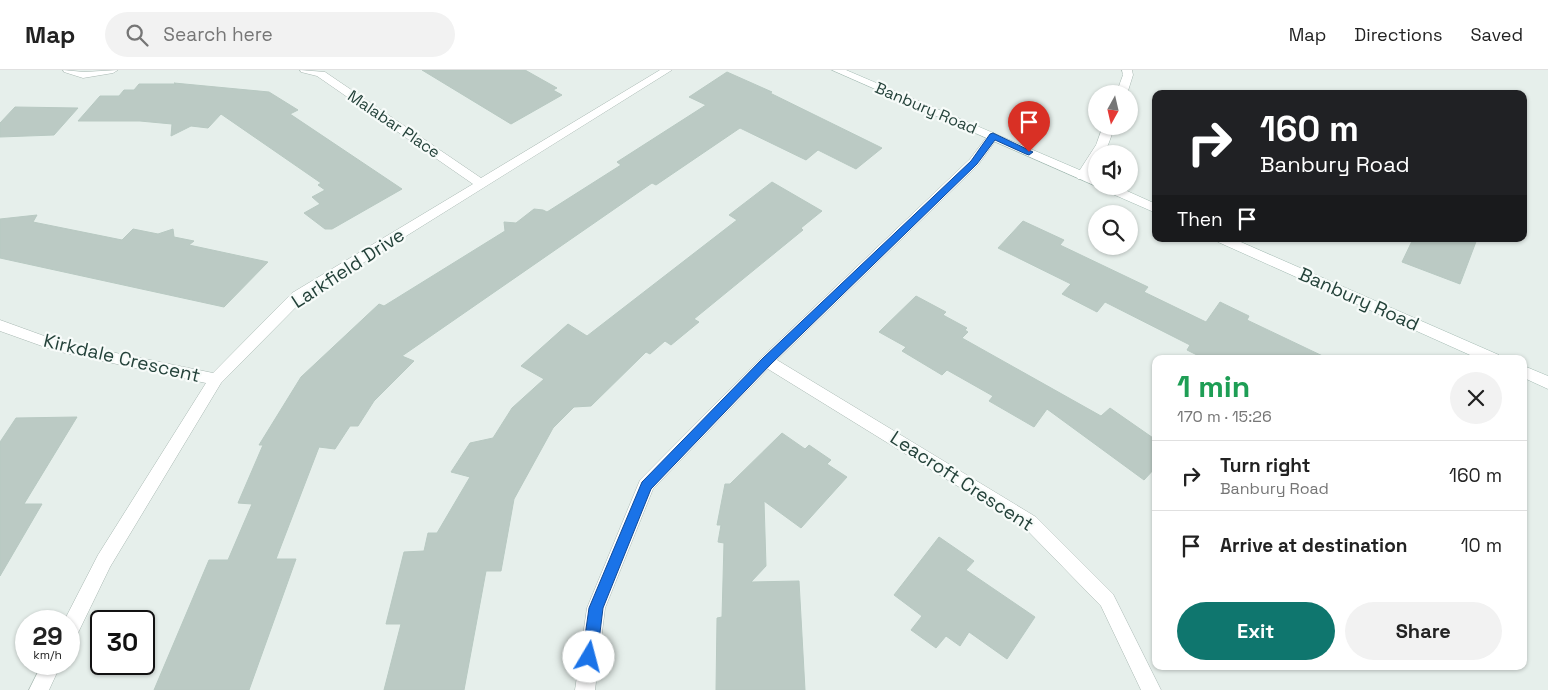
<!DOCTYPE html>
<html lang="en">
<head>
<meta charset="utf-8">
<style>
  :root { --surface:#fff; --page:#f2f2f2; --text:#222; --muted:#767676; --line:#e0e0e0; --accent:#0f766e }
  body { margin:0; font-family:"Space Grotesk",sans-serif; background:var(--page); color:var(--text); height:100vh; display:flex; flex-direction:column; font-size:19px; white-space:nowrap }
  * { box-sizing:border-box; margin:0 }
  p { font-size:16px; color:var(--muted) }
  .icon { flex:none; width:28px; height:28px; fill:none; stroke:currentColor; stroke-width:2; stroke-linecap:round; stroke-linejoin:round }
  .map { position:relative; flex:1; overflow:hidden }
  .details { position:absolute; left:1152px; top:285px; width:375px; height:315px; display:flex; flex-direction:column; background:var(--surface); border-radius:10px; box-shadow:0 1px 4px #0004 }
  .details>* { flex:none }
  .top-card { position:absolute; left:1152px; top:20px; width:375px; height:152px; border-radius:10px; box-shadow:0 1px 4px #0004; background:#202124; color:#fff; overflow:hidden }
  .needle { width:32px; rotate:188deg }
  .buttons { position:absolute; left:1088px; top:15px; display:grid; gap:10px }
  .buttons a { display:grid; place-items:center; width:50px; height:50px; border-radius:50%; background:var(--surface); box-shadow:0 1px 4px #0004; font-size:25px }
  .speed { position:absolute; left:15px; top:540px; display:flex; gap:10px; font-size:25px; font-weight:700; text-align:center }
  .speed>* { display:grid; place-content:center; width:65px; height:65px; border-radius:50%; background:var(--surface); box-shadow:0 1px 4px #0004; line-height:1 }
  .speed small { font-size:12px; font-weight:400 }
  .speed .limit { border:2px solid #111; border-radius:8px; background:#fff; color:#111 }
  .pin { position:absolute; display:grid; place-items:center; width:42px; height:42px; color:#fff; margin:-51px -21px; border-radius:50% 50% 50% 0; rotate:-45deg; box-shadow:0 0 5px #0007 }
  .pin .icon { rotate:45deg }
  .me { position:absolute; width:55px; margin:-28px; rotate:8deg; stroke-linejoin:round; filter:drop-shadow(0 0 4px #0008) }
  .turn { display:flex; align-items:center; gap:18px; height:105px; padding:0 25px; font-size:22px }
  .turn .icon { width:65px; height:65px; stroke-width:2.5 }
  .turn b { display:block; font-size:35px; line-height:42px }
  .then { display:flex; align-items:center; height:48px; padding:0 25px; background:#0003; gap:10px; font-size:19px }
  .round { display:grid; place-items:center; flex:none; width:52px; height:52px; border-radius:26px; background:var(--page) }
  .overview { display:flex; align-items:center; justify-content:space-between; height:85px; padding:0 25px }
  h1 { font-size:30px; font-weight:600; line-height:38px; color:#1e9e55 }
  .action { display:flex; gap:10px; margin-top:auto; padding:10px 25px }
  .action a { flex:1; height:58px; border-radius:30px; background:var(--accent); color:#fff; font-size:20px; font-weight:600; line-height:58px; text-align:center }
  .action a+a { background:var(--page); color:var(--text) }
  ul { padding:0; list-style:none }
  li { display:flex; align-items:center; gap:15px; height:70px; padding:0 25px; border-top:1px solid var(--line) }
  li div { flex:1 }
  li b { display:block; font-size:19px }
  li em { font-style:normal }
  header { display:flex; align-items:center; gap:30px; box-sizing:border-box; height:70px; padding:0 25px; background:var(--surface); border-bottom:1px solid var(--line) }
  header strong { font-size:24px }
  nav { display:flex; gap:28px; margin-inline-start:auto; font-size:18px }
  .search { width:350px; height:45px; background:var(--page); display:flex; align-items:center; gap:12px; box-sizing:border-box; padding:0 18px; border-radius:28px; color:var(--muted); font-size:19px }
  .map>svg:first-child { display:block }
  .building { fill:#bbcac4; stroke:#b8c9c2 }
  .lines { fill:none; stroke-linecap:round; stroke-linejoin:round }
  .street-casing { stroke:#a8b8b2; stroke-width:1 }
  .secondary-casing { stroke:#a4bbb3; stroke-width:1 }
  .street { fill:#fff; fill-rule:evenodd }
  .secondary { fill:#fff; fill-rule:evenodd }
  .route { fill:#1a73e8; stroke:#114b97 }
  .labels { text-anchor:middle; dominant-baseline:central; stroke-width:4.5; stroke-linejoin:round; paint-order:stroke }
  .far-street-label { font-size:16px; fill:#24423a; stroke:#f7fbf9 }
  .street-label { font-size:19px; fill:#24423a; stroke:#f7fbf9 }
</style>
</head>
<body>
<header>
<strong>Map</strong>
<div class="search"><svg class="icon" aria-label="search" viewBox="0 0 24 24"><circle cx="10" cy="10" r="6"/><path d="M15 15l6 6"/></svg>Search here</div>
<nav><a>Map</a><a>Directions</a><a>Saved</a></nav>
</header>
<div class="map">
<svg width="1548" height="620" viewBox="0 0 1548 620">
  <rect width="100%" height="100%" fill="#e6efeb"/>
  <path class="building" d="M422 0H525L557 18 553 20 562 25 511 54Z
    M727 2 772 22 770 23 882 78 856 99 818 80 806 90 740 58 656 115 652 113 402 286 414 291 374 331 358 356H350L335 379 319 377 276 489H296L249 620H154L209 490H228L252 434 238 433 263 375H259L301 307 379 234 384 236 505 161 504 152 516 153 534 139 543 140 547 142 621 95 617 92 706 35 689 27Z
    M174 13 269 22 298 40 290 44 402 119 332 159H325L304 143 320 134 312 127 325 120 318 115 321 113 221 44 208 58 191 56 171 66 172 54 140 51H78L100 26H119L124 20H134L139 14H176Z
    M15 37 78 38 54 65 0 67V53Z
    M772 112 822 141 801 158 803 160 694 249 699 252 671 275 665 271 650 284 646 282 591 336 574 337 553 358 514 429 501 501H486L464 620H384L401 554H386L404 482 424 481 428 463H437L470 407 451 402 470 373 493 368 512 338 544 309 521 296 568 254 587 266 737 150 729 145Z
    M37 145 33 152 122 170 133 159 158 164 173 159 174 167 194 171 189 175 268 192 224 237 0 188V149Z
    M1023 151 1064 170 1060 175 1148 217 1144 222 1206 252 1220 232 1249 246 1247 250 1329 289H1205L1187 280 1190 275 1105 232 1097 242 1062 224 1071 214 998 178Z
    M1413 169H1477L1460 214 1402 192Z
    M916 226 946 242 943 245 967 258 965 260 968 262 962 268 1101 346 1110 338 1156 370V397L1144 410 1047 339 1034 357 989 331 993 326 947 300 942 305 902 281 906 277 879 262Z
    M77 347 24 434H42L0 506V372L16 348Z
    M782 363 805 379 809 375 831 390 827 394 847 407 801 458 764 431 766 496 751 512 799 511 805 620H716L717 548 722 547 724 473 718 472 721 455H717L725 414H730Z
    M939 467 974 491 966 500 1035 547 1007 589 969 562 960 576 946 566 936 578 911 560 922 546 894 525Z"/>
  <g class="lines">
    <g class="street-casing">
      <path id="street" d="M63 0 84 2 118 0 113 3 83 8 64 2Z
        M300 0 325 2 481 108 660 0H672L302 231 221 313 110 497 76 567 69 570V551H64L98 485 206 313 56 281 0 261V250L58 271 213 303 292 223 473 114 317 6 301 2Z
        M1122 0H1132L1133 5 1127 24H1116L1123 5Z
        M1103 56H1115L1108 75 1102 84H1096V93L1086 109H1078L1076 106 1096 75Z
        M993 63 999 66 978 95 777 290 1036 447 1113 524 1161 620H1141L1101 536 1024 457 768 299 653 419 605 538 595 620H575L587 538 640 410 762 287 970 89 989 64Z
        M42 594H61L49 620H29Z"/>
    </g>
    <g class="secondary-casing">
      <path id="secondary" d="M832 0H846L1096 107V116Z
        M1099 116H1116L1156 134V143L1101 119Z
        M1217 169H1234L1499 285 1501 289H1479L1218 172Z
        M1524 296 1548 306V319L1524 308Z"/>
    </g>
    <use href="#street" class="street"/>
    <use href="#secondary" class="secondary"/>
  </g>
  <path class="route" d="M993 63 1033 82 1029 85 1026 84 995 70 977 94 771 294 651 419 603 538 597 587 594 592 589 594 584 592 582 587 589 538 642 412 763 288 971 91 990 64Z"/>
  <g class="labels">
    <g class="far-street-label">
      <text transform="translate(926 38) rotate(23)">Banbury Road</text>
      <text transform="translate(394 54) rotate(34)">Malabar Place</text>
    </g>
    <g class="street-label">
      <text transform="translate(348 198) rotate(-33)">Larkfield Drive</text>
      <text transform="translate(1359 229) rotate(24)">Banbury Road</text>
      <text transform="translate(122 288) rotate(13)">Kirkdale Crescent</text>
      <text transform="translate(962 411) rotate(33)">Leacroft Crescent</text>
    </g>
  </g>
</svg>
<div class="buttons">
<a><svg class="needle" viewBox="-14 -14 28 28"><path d="M0-13l5 13h-10z" fill="#e53935"/><path d="M0 13l5-13h-10z" fill="#767676"/></svg></a>
<a><svg class="icon" aria-label="sound" viewBox="0 0 24 24"><path d="M4 9h4l5-4v14l-5-4H4zM17 9q2 3 0 6"/></svg></a>
<a><svg class="icon" aria-label="search" viewBox="0 0 24 24"><circle cx="10" cy="10" r="6"/><path d="M15 15l6 6"/></svg></a>
</div>
<div class="speed"><div>29<small>km/h</small></div><div class="limit">30</div></div>
<div class="pin" style="left:1029px;top:82px;background:#d93025"><svg class="icon" aria-label="arrive" viewBox="0 0 24 24"><path d="M6 21V4h12l-3 4 3 4H6"/></svg></div>
<svg class="me" style="left:589px;top:587px" viewBox="-20 -20 40 40"><circle r="19" fill="#fff"/><path d="M0-13L10 11 0 6-10 11z" fill="#1a73e8"/></svg>
<div class="top-card">
<div class="turn"><svg class="icon" aria-label="right" viewBox="0 0 24 24"><path d="M7 20v-9h11M14 6l5 5-5 5"/></svg><div><b>160 m</b>Banbury Road</div></div>
<div class="then">Then<svg class="icon" aria-label="arrive" viewBox="0 0 24 24"><path d="M6 21V4h12l-3 4 3 4H6"/></svg></div>
</div>
<section class="details">
<div class="overview"><div><h1>1 min</h1><p>170 m · 15:26</p></div><a class="round"><svg class="icon" aria-label="close" viewBox="0 0 24 24"><path d="M6 6l12 12M18 6L6 18"/></svg></a></div>
<ul>
<li><svg class="icon" aria-label="right" viewBox="0 0 24 24"><path d="M7 20v-9h11M14 6l5 5-5 5"/></svg><div><b>Turn right</b><p>Banbury Road</p></div><em>160 m</em></li>
<li><svg class="icon" aria-label="arrive" viewBox="0 0 24 24"><path d="M6 21V4h12l-3 4 3 4H6"/></svg><div><b>Arrive at destination</b></div><em>10 m</em></li>
</ul>
<div class="action"><a>Exit</a><a>Share</a></div>
</section>
</div>
</body>
</html>
